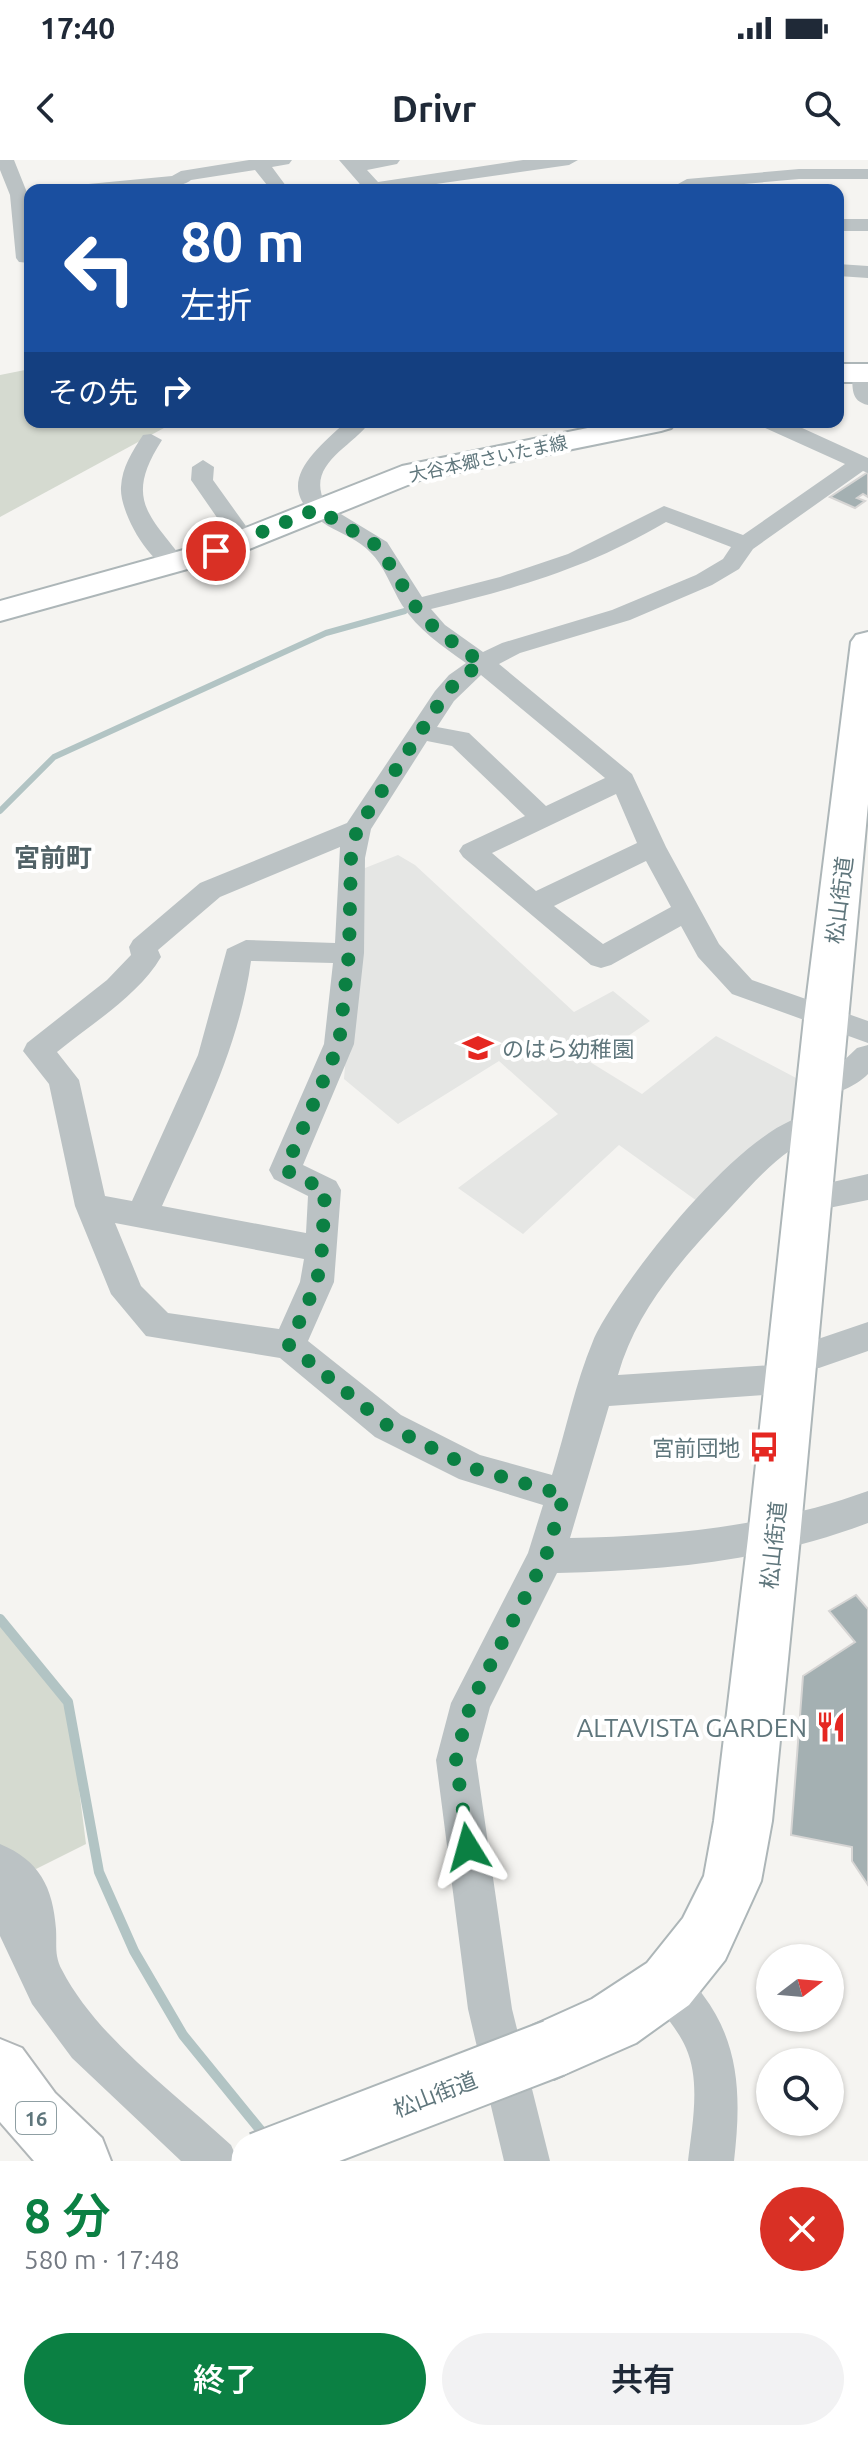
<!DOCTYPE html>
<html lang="ja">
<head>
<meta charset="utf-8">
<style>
  :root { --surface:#fff; --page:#f2f2f3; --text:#1f2937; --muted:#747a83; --accent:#0b8043 }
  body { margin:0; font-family:Ubuntu,"Noto Sans JP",sans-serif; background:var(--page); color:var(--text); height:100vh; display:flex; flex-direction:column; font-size:30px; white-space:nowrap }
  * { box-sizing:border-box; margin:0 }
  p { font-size:26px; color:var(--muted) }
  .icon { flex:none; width:44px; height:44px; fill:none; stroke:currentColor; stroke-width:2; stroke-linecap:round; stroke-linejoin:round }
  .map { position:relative; height:2001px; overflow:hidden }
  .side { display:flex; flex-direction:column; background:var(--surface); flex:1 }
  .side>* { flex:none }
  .top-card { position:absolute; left:24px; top:24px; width:820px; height:244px; border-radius:16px; box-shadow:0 2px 6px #0004; background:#1a4fa0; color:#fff; overflow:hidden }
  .needle { width:52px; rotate:74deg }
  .fabs { position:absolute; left:756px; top:1784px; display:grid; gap:16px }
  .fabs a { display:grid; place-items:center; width:88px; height:88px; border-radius:50%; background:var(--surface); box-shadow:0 2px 6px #0004; font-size:40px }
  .pin { position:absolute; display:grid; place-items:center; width:68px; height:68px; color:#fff; margin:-34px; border:4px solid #fff; border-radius:50%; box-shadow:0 2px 8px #0007 }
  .me { position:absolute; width:88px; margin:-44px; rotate:352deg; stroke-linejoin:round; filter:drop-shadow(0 0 6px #0008) }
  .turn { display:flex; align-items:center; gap:28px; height:168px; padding:0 24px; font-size:36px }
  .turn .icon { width:104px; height:104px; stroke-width:2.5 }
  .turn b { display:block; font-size:56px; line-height:68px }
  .then { display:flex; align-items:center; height:76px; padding:0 24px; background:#0003; gap:16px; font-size:30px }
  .round { display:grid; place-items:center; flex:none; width:84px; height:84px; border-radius:42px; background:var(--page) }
  .summary { display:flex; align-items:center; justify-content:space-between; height:136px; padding:0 24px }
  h1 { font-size:48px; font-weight:600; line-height:60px; color:var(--accent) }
  .primary-button { display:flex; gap:16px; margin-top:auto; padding:16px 24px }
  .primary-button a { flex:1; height:92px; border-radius:48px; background:var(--accent); color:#fff; font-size:32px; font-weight:600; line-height:92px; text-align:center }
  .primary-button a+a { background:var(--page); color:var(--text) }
  .status { display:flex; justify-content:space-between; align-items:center; height:56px; padding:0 40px; background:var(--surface); direction:ltr }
  .status svg { height:22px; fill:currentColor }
  header { display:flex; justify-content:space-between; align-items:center; height:104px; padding:0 24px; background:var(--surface); font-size:36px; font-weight:600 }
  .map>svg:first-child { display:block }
  .built { fill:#e5e6e4 }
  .green { fill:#d5dad0 }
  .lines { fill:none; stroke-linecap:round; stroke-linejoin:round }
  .stream-far1 { stroke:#b2c4c4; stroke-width:6 }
  .stream { stroke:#b2c4c4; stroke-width:10 }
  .building { fill:#a4b0b2; stroke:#d6d5d4; stroke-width:2 }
  .secondary-casing { stroke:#adb6b8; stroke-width:4 }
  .trunk-casing { stroke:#b1b6b8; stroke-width:4 }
  .minor { fill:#bbc2c4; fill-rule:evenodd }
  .secondary { fill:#fff; fill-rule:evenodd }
  .trunk { fill:#fff; fill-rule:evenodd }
  .secondary-bridge-casing { stroke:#adb6b8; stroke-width:61; stroke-linecap:butt }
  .secondary-bridge { stroke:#fff; stroke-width:57 }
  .route { stroke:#0b8043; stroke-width:14; stroke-dasharray:0 25.2 }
  .labels { text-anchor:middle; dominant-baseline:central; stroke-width:8; stroke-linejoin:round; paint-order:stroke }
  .far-street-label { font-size:18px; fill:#5f767c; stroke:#fff }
  .shield { fill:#fff; stroke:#8f9fa3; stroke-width:2 }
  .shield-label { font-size:20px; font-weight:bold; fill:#5f767c }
  .street-label { font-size:22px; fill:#5f767c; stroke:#fff }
  .poi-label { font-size:22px; fill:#5f767c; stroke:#fff; text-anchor:start }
  .quarter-label { font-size:26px; font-weight:bold; fill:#516267; stroke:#fff }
  .near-poi-label { font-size:26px; fill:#5f767c; stroke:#fff; text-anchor:end }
</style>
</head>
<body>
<div class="status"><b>17:40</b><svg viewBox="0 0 49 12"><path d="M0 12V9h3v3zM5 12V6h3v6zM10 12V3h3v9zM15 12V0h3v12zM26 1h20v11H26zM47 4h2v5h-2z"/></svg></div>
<header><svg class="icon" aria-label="back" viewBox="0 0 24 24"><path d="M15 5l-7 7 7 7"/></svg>Drivr<svg class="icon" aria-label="search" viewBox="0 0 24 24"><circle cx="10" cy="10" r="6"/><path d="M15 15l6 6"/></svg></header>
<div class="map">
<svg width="868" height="2001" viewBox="0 0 868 2001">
  <rect width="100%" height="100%" fill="#f5f4f1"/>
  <path class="built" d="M398 695 415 705 574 852 613 831 650 861 590 902 642 934 716 876 798 919 794 960 697 1041 619 985 523 1074 458 1028 558 954 499 901 398 964 344 919 360 710Z"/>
  <path class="green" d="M30 209V262H175L0 357V215Z
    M0 1459 68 1542 86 1684 36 1709 0 1686Z"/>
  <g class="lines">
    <path class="stream-far1" d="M0 651 54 597 326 473 405 451"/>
    <path class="stream" d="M0 1459 68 1542 99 1712 134 1791 183 1875 266 1977"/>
  </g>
  <path class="building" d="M868 312V337L863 334 857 338 865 341 855 348 830 337Z
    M856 1435 868 1449V1725L852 1701V1687L791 1675 803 1516 855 1482 829 1451Z"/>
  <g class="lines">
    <g class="secondary-casing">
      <path id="secondary" d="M838 204H868V222H838Z
        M617 262H676L671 268 661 271 420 320 227 398 0 461V441L205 384 402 306Z
        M868 472V644L800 1378 772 1661 761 1721 725 1800 689 1845 636 1883 554 1919 532 1910 523 1888 532 1866 592 1839 647 1803 683 1758 704 1716 714 1661 748 1378 804 859 851 482 856 475Z"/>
    </g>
    <g class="trunk-casing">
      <path id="trunk" d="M0 1879 22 1888 55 1933 102 1978 111 2001H34L0 1962Z"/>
    </g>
    <path class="minor" d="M0 0H14L28 35 30 103 19 102 16 98 10 35 0 10Z
      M249 0H292L289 4 272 7 289 30H271L255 10 191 20C178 33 92 30 69 30L78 25 172 16 181 11Z
      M339 0H400L397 4 367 10 378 22 523 0H578L569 5 394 30H365Z
      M799 9H868V19H799L687 29 678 24 687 19Z
      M838 59H868V71H838Z
      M838 104 868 106V118L838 116Z
      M862 206 868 207V245C850 241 853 228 852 212Z
      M346 262H370C350 289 304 305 326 345L387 382 422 437 500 417 568 394 664 346 743 375 845 304 763 267 760 262H789L868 298V313L863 311 753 389 739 409 712 425 630 460 520 493 499 504 632 614 666 687 719 784 752 820 868 861V883L732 834 698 797 681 766 611 805 601 808 591 805 463 697 459 691 463 685 525 656 452 586 427 581 371 669 365 698 364 793 354 884 303 1005 336 1021 341 1030 334 1122 308 1181 401 1255 480 1295 552 1315C566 1270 575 1224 593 1181 615 1128 763 936 825 956L830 964 825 972C784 987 759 1017 730 1048 683 1098 637 1148 618 1215L787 1204 778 1192 783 1182 795 1178 818 1179 868 1162V1191L819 1208 803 1207 810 1218 804 1228 792 1233 609 1246 570 1378C673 1376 771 1366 868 1331V1363C764 1402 667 1410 557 1413L490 1547 476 1600 512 1849 550 2001H504L468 1849 436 1600 451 1543 528 1393 543 1345 459 1319 375 1277 280 1198 146 1176 111 1134 75 1046 49 924 23 891 27 883 107 820 131 795 129 787 133 780 200 723 347 663 435 531 449 515 466 503C442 486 418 470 402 445 392 429 384 405 370 392 360 381 341 373 328 366 269 329 309 295 346 262ZM666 362 731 387 723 399 696 415 612 450 502 483 483 492 445 465 431 449C518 428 588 408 666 362ZM481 515 605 618 546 646 469 573 437 567 454 541ZM616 634 637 683 536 731 492 693ZM340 687 335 783 246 780 227 789 198 895 132 1041 105 1036 79 920 57 892C91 864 138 836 161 797L158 790 220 737ZM646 701 671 747 603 784 554 746ZM251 801 333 803 324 884 269 1010 274 1019 308 1036 306 1073 162 1046C198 966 239 889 251 801ZM115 1063 304 1099 300 1122 279 1169 168 1153 141 1126Z
      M151 274 162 280C122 342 152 356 187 405L183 410C155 417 119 353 121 327 122 307 132 292 143 275Z
      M203 300 214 307 213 320 256 380 252 385H236L191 320 192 307Z
      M868 885V914C854 928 827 940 807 934L803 926 807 918 836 908 857 888Z
      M868 1014V1040L809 1052 797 1048 793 1039 797 1030Z
      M0 1684C39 1700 53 1727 56 1769 57 1785 54 1795 62 1810 97 1878 176 1934 231 1985L238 2001H181L72 1898 32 1844 0 1776Z
      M668 1802C685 1809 692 1820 703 1835 741 1885 741 1941 734 2001H688C692 1966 701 1922 686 1888 676 1865 656 1848 646 1824L652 1808Z"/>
    <use href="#secondary" class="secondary"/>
    <use href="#trunk" class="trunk"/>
    <g class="secondary-bridge-casing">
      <path id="secondary-bridge" d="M260 2001 554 1888"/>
    </g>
    <use href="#secondary-bridge" class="secondary-bridge"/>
  </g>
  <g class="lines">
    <path class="route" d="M216 391 317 349 379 387 415 446 436 470 482 503 458 520 444 536 357 669 351 698 349 793 339 884 285 1010 325 1030 322 1089 317 1122 289 1185 388 1266 472 1308 564 1335 546 1396 471 1543 463 1571 456 1600 468 1687"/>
  </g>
  <defs>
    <g id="school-bare" transform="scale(2.4)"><path d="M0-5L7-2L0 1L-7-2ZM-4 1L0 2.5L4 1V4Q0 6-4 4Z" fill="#e52721" stroke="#fff" stroke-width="2.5" paint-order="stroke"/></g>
    <g id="bus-bare" transform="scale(2.4)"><path d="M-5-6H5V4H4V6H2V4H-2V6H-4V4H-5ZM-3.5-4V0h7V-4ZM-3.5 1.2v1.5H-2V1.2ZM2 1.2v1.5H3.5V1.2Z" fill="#e52721" stroke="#fff" stroke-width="2.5" paint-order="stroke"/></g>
    <g id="restaurant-bare" transform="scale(2.4)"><path d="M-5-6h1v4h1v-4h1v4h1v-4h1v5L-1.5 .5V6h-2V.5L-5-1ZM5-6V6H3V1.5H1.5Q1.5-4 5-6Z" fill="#e52721" stroke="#fff" stroke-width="2.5" paint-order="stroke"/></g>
  </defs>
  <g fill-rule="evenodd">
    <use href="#school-bare" x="478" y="888"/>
    <use href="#bus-bare" x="764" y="1287"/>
    <use href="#restaurant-bare" x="831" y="1567"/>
  </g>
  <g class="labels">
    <g class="far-street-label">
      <text transform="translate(488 298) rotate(-12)">大谷本郷さいたま線</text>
    </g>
    <rect class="shield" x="16" y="1942" width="40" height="32" rx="6"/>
    <g class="shield-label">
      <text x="36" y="1958">16</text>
    </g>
    <g class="street-label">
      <text transform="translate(839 740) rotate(-83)">松山街道</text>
      <text transform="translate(773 1385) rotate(-84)">松山街道</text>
      <text transform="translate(435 1934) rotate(-21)">松山街道</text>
    </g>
    <g class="poi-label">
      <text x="502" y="888">のはら幼稚園</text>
      <text x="740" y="1287" text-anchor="end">宮前団地</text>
    </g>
    <g class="quarter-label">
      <text x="53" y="697">宮前町</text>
    </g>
    <g class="near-poi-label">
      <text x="807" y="1567">ALTAVISTA GARDEN</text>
    </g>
  </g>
</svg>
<div class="fabs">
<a><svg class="needle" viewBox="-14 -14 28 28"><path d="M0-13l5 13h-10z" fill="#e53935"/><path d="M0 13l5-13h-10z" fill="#747a83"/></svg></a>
<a><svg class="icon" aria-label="search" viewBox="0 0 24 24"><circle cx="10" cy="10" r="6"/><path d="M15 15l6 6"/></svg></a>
</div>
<div class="pin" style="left:216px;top:391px;background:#d93025"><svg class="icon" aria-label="arrive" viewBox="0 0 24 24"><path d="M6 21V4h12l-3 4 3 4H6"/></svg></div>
<svg class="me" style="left:468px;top:1687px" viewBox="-20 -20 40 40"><path d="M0-17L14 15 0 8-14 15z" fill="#0b8043" stroke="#fff" stroke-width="4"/></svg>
<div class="top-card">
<div class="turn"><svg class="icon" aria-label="left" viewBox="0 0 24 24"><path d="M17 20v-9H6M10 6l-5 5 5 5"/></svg><div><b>80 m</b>左折</div></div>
<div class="then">その先<svg class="icon" aria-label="right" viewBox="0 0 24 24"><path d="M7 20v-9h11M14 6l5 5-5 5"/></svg></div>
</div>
</div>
<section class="side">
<div class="summary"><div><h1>8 分</h1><p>580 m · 17:48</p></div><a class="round" style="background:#d93025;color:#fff"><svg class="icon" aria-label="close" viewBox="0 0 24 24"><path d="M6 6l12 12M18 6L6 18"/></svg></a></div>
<div class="primary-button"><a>終了</a><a>共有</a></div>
</section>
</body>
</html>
